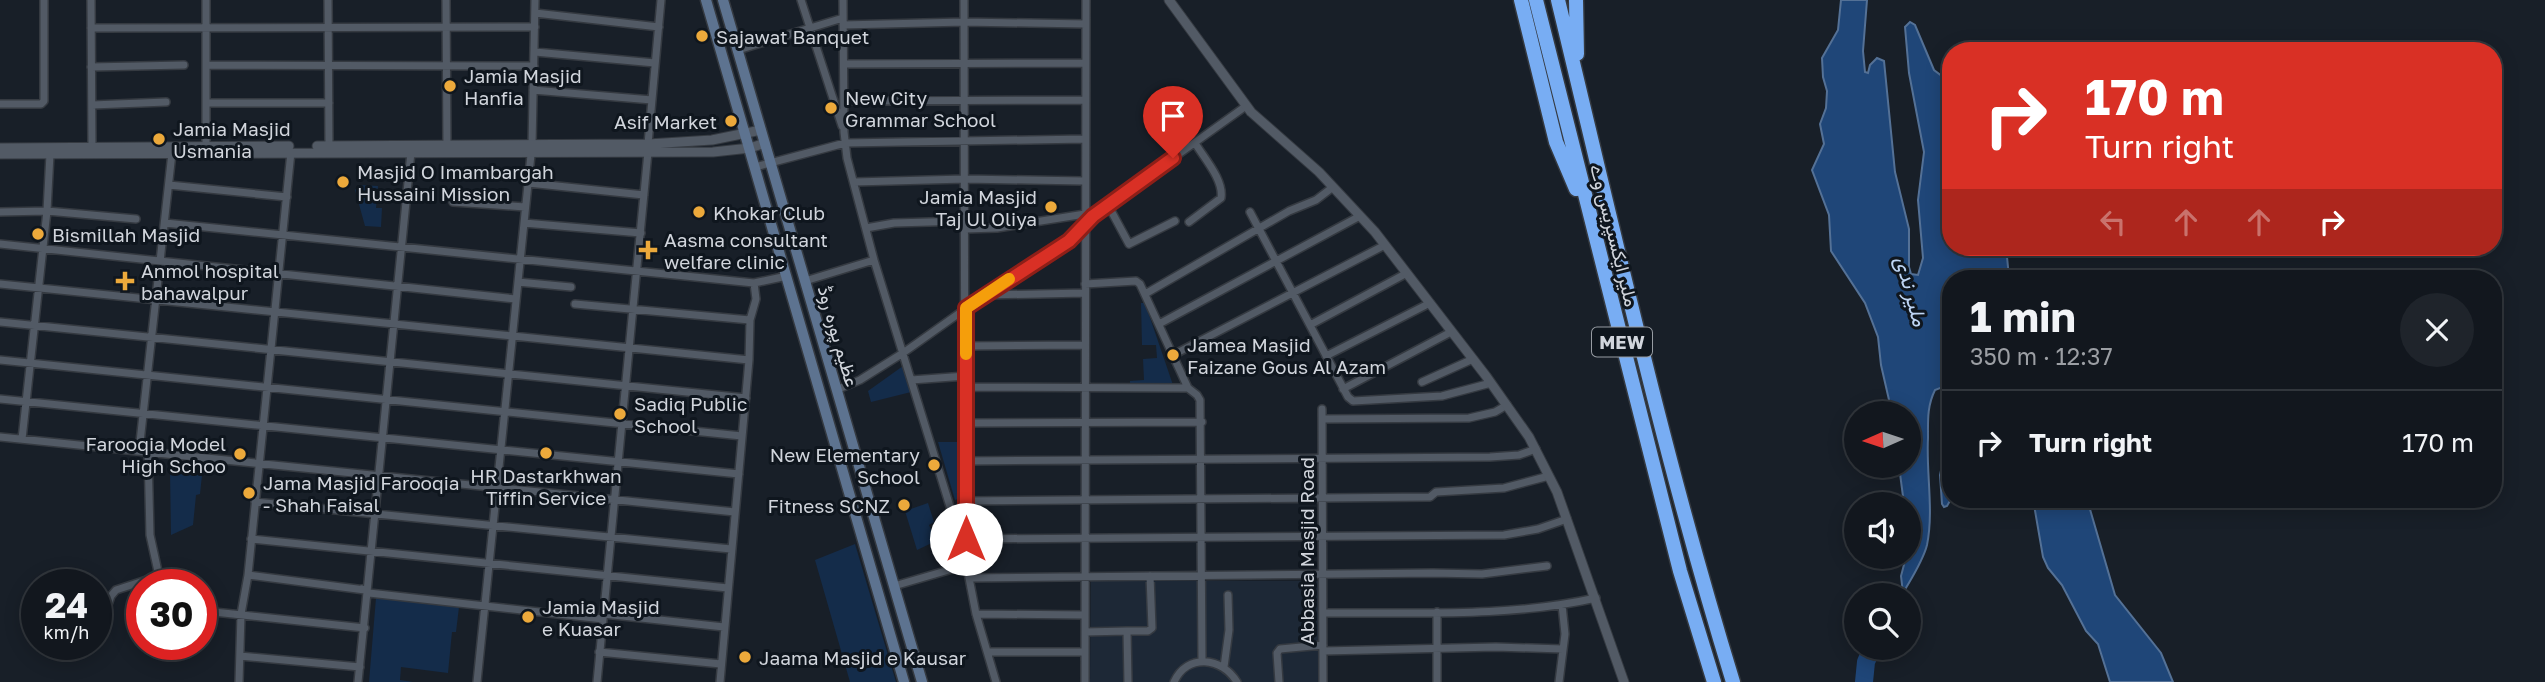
<!DOCTYPE html>
<html lang="en">
<head>
<meta charset="utf-8">
<style>
  :root { --surface:#12171e; --page:#1f242b; --text:#f1f3f6; --muted:#9c9fa4; --line:#31363c }
  body { margin:0; font-family:"Golos Text",Vazirmatn,sans-serif; background:var(--page); color:var(--text); height:100vh; display:flex; flex-direction:column; font-size:26px; white-space:nowrap }
  * { box-sizing:border-box; margin:0 }
  p { font-size:23px; color:var(--muted) }
  .icon { flex:none; width:38px; height:38px; fill:none; stroke:currentColor; stroke-width:2; stroke-linecap:round; stroke-linejoin:round }
  .map { position:relative; flex:1; overflow:hidden }
  .details { position:absolute; left:1942px; top:270px; width:560px; height:238px; display:flex; flex-direction:column; background:var(--surface); border-radius:28px; box-shadow:0 4px 18px #0003,0 0 0 2px var(--line) }
  .details>* { flex:none }
  .guide { position:absolute; left:1942px; top:42px; width:560px; height:214px; border-radius:28px; box-shadow:0 4px 18px #0003,0 0 0 2px var(--line); background:#d93025; color:#fff; overflow:hidden }
  .needle { width:46px; rotate:267deg }
  .fabs { position:absolute; left:1844px; top:401px; display:grid; gap:14px }
  .fabs a { display:grid; place-items:center; width:77px; height:77px; border-radius:50%; background:var(--surface); box-shadow:0 4px 18px #0003,0 0 0 2px var(--line); font-size:35px }
  .speed { position:absolute; left:21px; top:569px; display:flex; gap:14px; font-size:35px; font-weight:700; text-align:center }
  .speed>* { display:grid; place-content:center; width:91px; height:91px; border-radius:50%; background:var(--surface); box-shadow:0 4px 18px #0003,0 0 0 2px var(--line); line-height:1 }
  .speed small { font-size:18px; font-weight:400 }
  .speed .limit { border:10px solid #d22; background:#fff; color:#111 }
  .pin { position:absolute; display:grid; place-items:center; width:60px; height:60px; color:#fff; margin:-72px -30px; border-radius:50% 50% 50% 0; rotate:-45deg; box-shadow:0 0 7px #0007 }
  .pin .icon { rotate:45deg }
  .me { position:absolute; width:77px; margin:-38px; rotate:0deg; stroke-linejoin:round; filter:drop-shadow(0 0 5px #0008) }
  .turn { display:flex; align-items:center; gap:24px; height:147px; padding:0 28px; font-size:32px }
  .turn .icon { width:91px; height:91px; stroke-width:2.5 }
  .turn b { display:block; font-size:49px; line-height:60px }
  .lanes { display:flex; align-items:center; height:66px; padding:0 28px; background:#0003; justify-content:center; gap:35px; direction:ltr }
  .lanes .off { opacity:.35 }
  .round { display:grid; place-items:center; flex:none; width:74px; height:74px; border-radius:37px; background:var(--page) }
  .summary { display:flex; align-items:center; justify-content:space-between; height:119px; padding:0 28px }
  h1 { font-size:42px; font-weight:700; line-height:52px }
  ul { padding:0; list-style:none }
  li { display:flex; align-items:center; gap:21px; height:105px; padding:0 28px; border-top:2px solid var(--line) }
  li div { flex:1 }
  li b { display:block; font-size:26px }
  li em { font-style:normal }
  .map>svg:first-child { display:block }
  .built { fill:#1d2836 }
  .green { fill:#142c4a }
  .water { fill:#1f4678; stroke:#547196; stroke-width:2 }
  .lines { fill:none; stroke-linecap:round; stroke-linejoin:round }
  .river { stroke:#1f4678; stroke-width:18 }
  .minor-casing { stroke:#353a41; stroke-width:10 }
  .tertiary-casing { stroke:#353a41; stroke-width:11 }
  .secondary-casing { stroke:#353a41; stroke-width:13 }
  .motorway-casing { stroke:#353a41; stroke-width:17 }
  .minor { stroke:#525a65; stroke-width:7 }
  .tertiary { stroke:#525a65; stroke-width:9 }
  .secondary { stroke:#5d7390; stroke-width:10 }
  .motorway { stroke:#78adf3; stroke-width:14 }
  .route-casing { stroke:#8d1f18; stroke-width:18 }
  .route { stroke:#d93025; stroke-width:12 }
  .slow { stroke:#f59e0b; stroke-width:12 }
  .poi-dot { fill:#eca93b; stroke:#0f161e; stroke-width:2.5 }
  .labels { text-anchor:middle; dominant-baseline:central; stroke-width:6; stroke-linejoin:round; paint-order:stroke }
  .shield { fill:#0f161e; stroke:#979ca3; stroke-width:2 }
  .shield-label { font-size:18px; font-weight:bold; fill:#d1d5dc }
  .poi-label { font-size:19px; fill:#d1d5dc; stroke:#0f161e; text-anchor:start }
  .street-label { font-size:19px; fill:#d1d5dc; stroke:#0f161e }
  .water-label { font-size:21px; font-style:italic; fill:#bed5f4; stroke:#0f161e }
</style>
</head>
<body>
<div class="map">
<svg width="2545" height="682" viewBox="0 0 2545 682">
  <rect width="100%" height="100%" fill="#181f28"/>
  <path class="built" d="M1091 581H1318V682H1090Z"/>
  <path class="green" d="M359 185 378 186 376 208H382L381 227 365 226 355 190Z
    M1141 303H1145L1173 385 1130 386V381L1144 380 1143 359 1157 358 1156 345H1142Z
    M903 366 911 392 871 402 868 391Z
    M938 442H958L961 498 955 500Z
    M170 471 202 475 200 494 196 495 193 525 171 535Z
    M928 503 934 522 929 525 936 541 917 550 905 511Z
    M855 544 896 682H850L815 560Z
    M376 598 459 607 456 632H452L448 673 401 667 400 680 413 682H369Z"/>
  <path class="water" d="M1841 0H1867L1863 51 1865 72 1868 73 1870 65 1877 58 1884 61 1895 172 1909 229V267L1911 274 1918 275 1923 258 1918 200 1924 152 1909 73 1905 27 1910 22 1915 25 1934 70 1951 83V247H2006L2009 277 1951 278V499L1947 506 1944 507 1942 504 1940 475 1946 447 1950 396 1947 391 1940 388 1935 390C1927 406 1928 421 1928 438 1926 473 1934 510 1927 545 1923 561 1911 579 1903 593L1901 576 1906 557 1909 556V504H1904L1899 466H1909V413H1892L1881 365 1878 337 1865 303 1831 251 1829 215 1812 170 1824 144 1820 124 1826 108 1827 91 1823 77 1822 58 1838 30Z
    M2033 499H2087L2115 595 2161 653 2173 682H2110L2098 644 2086 631 2062 585 2048 568 2043 557Z"/>
  <g class="lines">
    <path class="river" d="M1864 682 1866 662 1872 648"/>
    <g class="minor-casing">
      <path id="minor" d="M91 0 92 147
        M206 0V149
        M328 0 329 146
        M446 0 447 148
        M801 0 842 126
        M843 0 844 132 847 158 874 260 964 552 976 614 996 682
        M964 0 965 542
        M535 13 659 27
        M843 25 964 22 1086 24
        M91 28 535 27
        M738 50 843 18
        M535 52 655 63
        M844 64 1085 63
        M206 65 534 66
        M91 67 184 65
        M533 90 652 100
        M844 101 1085 100
        M206 103H329
        M0 104H41L44 101V0
        M92 105 166 102
        M648 144 661 0
        M755 167 845 143 1085 139
        M854 182 965 179 1084 181
        M528 183 644 195
        M169 185 287 197
        M453 202 525 207
        M1108 205 1129 244 1175 221
        M0 212 47 211 136 219
        M1250 212 1348 397 1353 401 1442 396 1491 383
        M1189 222 1221 198C1224 180 1204 158 1195 143
        M165 223 754 283 787 276
        M524 223 641 233
        M866 228 894 223 965 221
        M965 229 997 228 1085 214
        M0 244 516 299
        M805 281 874 260
        M518 282 571 287
        M0 284 749 360
        M1085 284 1136 281 1140 284 1188 388
        M1145 294 1289 211 1316 200 1333 187
        M985 295 1085 293
        M575 304 750 320
        M0 322 746 398
        M1159 324 1360 216
        M1310 325 1407 273
        M966 346 1085 345
        M1173 355 1385 245
        M1326 356 1430 303
        M0 360 742 436
        M911 380 966 376
        M1422 382 1473 359
        M966 387 1188 388 1197 395 1200 400 1202 661
        M1343 389 1451 332
        M836 390 860 380 903 353 985 295 1069 241 1092 216 1246 106
        M0 399 739 474
        M1322 409 1323 682
        M1322 419 1469 418 1495 412 1507 405
        M966 423 1202 422
        M0 437 735 512
        M22 439 47 211 50 154
        M139 451 172 153
        M148 452 150 535 159 576
        M966 461 1490 457 1519 455 1536 449
        M966 501 1430 497 1436 492 1504 488 1549 476
        M255 502 731 549
        M251 539 728 588
        M966 539 1504 535 1538 529 1567 519
        M248 575 365 590
        M969 578 1433 573 1482 574 1547 566
        M894 586 966 565
        M362 589 369 593 603 619
        M201 603 214 612 365 628
        M108 605 111 596 116 590 159 576 182 584
        M1437 612V682
        M1323 613C1413 612 1507 618 1596 598
        M604 614 724 627
        M976 614 1085 615
        M1127 631H1148L1152 628 1150 576
        M1085 632 1127 631 1128 682
        M1323 651 1496 647 1563 649
        M599 652 721 664
        M988 652H1085
        M240 656 360 667
        M1224 667 1229 630 1228 595
        M239 682 241 614 248 575 291 152
        M358 682 411 152
        M477 682 532 145 535 0
        M597 682 648 152
        M720 682 749 360 750 320 756 299 754 283
        M1085 682 1086 0
        M1174 682C1187 653 1222 657 1237 682
        M1279 682 1277 653 1280 649 1323 645
        M1559 682 1565 634 1562 605"/>
    </g>
    <g class="tertiary-casing">
      <path id="tertiary" d="M1169 0 1251 112 1319 172 1375 232 1486 376 1529 437 1557 492 1624 682
        M317 146 648 144 712 140 761 130
        M0 148 289 146
        M0 154 713 152 750 148 765 143"/>
    </g>
    <g class="secondary-casing">
      <path id="secondary" d="M706 0 904 682
        M723 0 922 682"/>
    </g>
    <g class="motorway-casing">
      <path id="motorway" d="M1521 0 1556 142 1576 189
        M1536 0 1680 571 1714 682
        M1558 0C1613 228 1664 458 1733 682
        M1576 0 1577 54"/>
    </g>
    <use href="#minor" class="minor"/>
    <use href="#tertiary" class="tertiary"/>
    <use href="#secondary" class="secondary"/>
    <use href="#motorway" class="motorway"/>
  </g>
  <g class="lines">
    <g class="route-casing">
      <path id="route" d="M966 539V308L1069 241 1093 216 1173 158"/>
    </g>
    <use href="#route" class="route"/>
    <path class="slow" d="M966 354V308L1009 279"/>
  </g>
  <g class="poi-dot">
    <circle cx="702" cy="36" r="7"/>
    <circle cx="450" cy="86" r="7"/>
    <circle cx="831" cy="108" r="7"/>
    <circle cx="731" cy="121" r="7"/>
    <circle cx="159" cy="139" r="7"/>
    <circle cx="343" cy="182" r="7"/>
    <circle cx="1051" cy="207" r="7"/>
    <circle cx="699" cy="212" r="7"/>
    <circle cx="38" cy="234" r="7"/>
    <path d="M644.5 239.5h7v7h7v7h-7v7h-7v-7h-7v-7h7z"/>
    <path d="M121.5 270.5h7v7h7v7h-7v7h-7v-7h-7v-7h7z"/>
    <circle cx="1173" cy="355" r="7"/>
    <circle cx="620" cy="414" r="7"/>
    <circle cx="546" cy="453" r="7"/>
    <circle cx="240" cy="454" r="7"/>
    <circle cx="934" cy="465" r="7"/>
    <circle cx="249" cy="493" r="7"/>
    <circle cx="904" cy="505" r="7"/>
    <circle cx="528" cy="617" r="7"/>
    <circle cx="745" cy="657" r="7"/>
  </g>
  <g class="labels">
    <rect class="shield" x="1592" y="327.5" width="60" height="29" rx="5"/>
    <g class="shield-label">
      <text x="1622" y="342">MEW</text>
    </g>
    <g class="poi-label">
      <text x="716" y="36">Sajawat Banquet</text>
      <text x="464" y="75">Jamia Masjid<tspan x="464" dy="22">Hanfia</tspan></text>
      <text x="845" y="97">New City<tspan x="845" dy="22">Grammar School</tspan></text>
      <text x="717" y="121" text-anchor="end">Asif Market</text>
      <text x="173" y="128">Jamia Masjid<tspan x="173" dy="22">Usmania</tspan></text>
      <text x="357" y="171">Masjid O Imambargah<tspan x="357" dy="22">Hussaini Mission</tspan></text>
      <text x="1037" y="196" text-anchor="end">Jamia Masjid<tspan x="1037" dy="22">Taj Ul Oliya</tspan></text>
      <text x="713" y="212">Khokar Club</text>
      <text x="52" y="234">Bismillah Masjid</text>
      <text x="664" y="239">Aasma consultant<tspan x="664" dy="22">welfare clinic</tspan></text>
      <text x="141" y="270">Anmol hospital<tspan x="141" dy="22">bahawalpur</tspan></text>
      <text x="1187" y="344">Jamea Masjid<tspan x="1187" dy="22">Faizane Gous Al Azam</tspan></text>
      <text x="634" y="403">Sadiq Public<tspan x="634" dy="22">School</tspan></text>
      <text x="226" y="443" text-anchor="end">Farooqia Model<tspan x="226" dy="22">High Schoo</tspan></text>
      <text x="920" y="454" text-anchor="end">New Elementary<tspan x="920" dy="22">School</tspan></text>
      <text x="546" y="475" text-anchor="middle">HR Dastarkhwan<tspan x="546" dy="22">Tiffin Service</tspan></text>
      <text x="263" y="482">Jama Masjid Farooqia<tspan x="263" dy="22">- Shah Faisal</tspan></text>
      <text x="890" y="505" text-anchor="end">Fitness SCNZ</text>
      <text x="542" y="606">Jamia Masjid<tspan x="542" dy="22">e Kuasar</tspan></text>
      <text x="759" y="657">Jaama Masjid e Kausar</text>
    </g>
    <g class="street-label">
      <text transform="translate(1615 235) rotate(76)">ملیر ایکسپریس وے</text>
      <text transform="translate(839 336) rotate(74)">عظیم پورہ روڈ</text>
      <text transform="translate(1306 551) rotate(-90)">Abbasia Masjid Road</text>
    </g>
    <g class="water-label">
      <text transform="translate(1912 291) rotate(75)">ملیر ندی</text>
    </g>
  </g>
</svg>
<div class="fabs">
<a><svg class="needle" viewBox="-14 -14 28 28"><path d="M0-13l5 13h-10z" fill="#e53935"/><path d="M0 13l5-13h-10z" fill="#9c9fa4"/></svg></a>
<a><svg class="icon" aria-label="sound" viewBox="0 0 24 24"><path d="M4 9h4l5-4v14l-5-4H4zM17 9q2 3 0 6"/></svg></a>
<a><svg class="icon" aria-label="search" viewBox="0 0 24 24"><circle cx="10" cy="10" r="6"/><path d="M15 15l6 6"/></svg></a>
</div>
<div class="speed"><div>24<small>km/h</small></div><div class="limit">30</div></div>
<div class="pin" style="left:1173px;top:158px;background:#d93025"><svg class="icon" aria-label="arrive" viewBox="0 0 24 24"><path d="M6 21V4h12l-3 4 3 4H6"/></svg></div>
<svg class="me" style="left:966px;top:539px" viewBox="-20 -20 40 40"><circle r="19" fill="#fff"/><path d="M0-13L10 11 0 6-10 11z" fill="#d93025"/></svg>
<div class="guide">
<div class="turn"><svg class="icon" aria-label="right" viewBox="0 0 24 24"><path d="M7 20v-9h11M14 6l5 5-5 5"/></svg><div><b>170 m</b>Turn right</div></div>
<div class="lanes"><svg class="icon off" aria-label="left" viewBox="0 0 24 24"><path d="M17 20v-9H6M10 6l-5 5 5 5"/></svg><svg class="icon off" aria-label="ahead" viewBox="0 0 24 24"><path d="M12 20V5M6 11l6-6 6 6"/></svg><svg class="icon off" aria-label="ahead" viewBox="0 0 24 24"><path d="M12 20V5M6 11l6-6 6 6"/></svg><svg class="icon" aria-label="right" viewBox="0 0 24 24"><path d="M7 20v-9h11M14 6l5 5-5 5"/></svg></div>
</div>
<section class="details">
<div class="summary"><div><h1>1 min</h1><p>350 m · 12:37</p></div><a class="round"><svg class="icon" aria-label="close" viewBox="0 0 24 24"><path d="M6 6l12 12M18 6L6 18"/></svg></a></div>
<ul>
<li><svg class="icon" aria-label="right" viewBox="0 0 24 24"><path d="M7 20v-9h11M14 6l5 5-5 5"/></svg><div><b>Turn right</b></div><em>170 m</em></li>
</ul>
</section>
</div>
</body>
</html>
